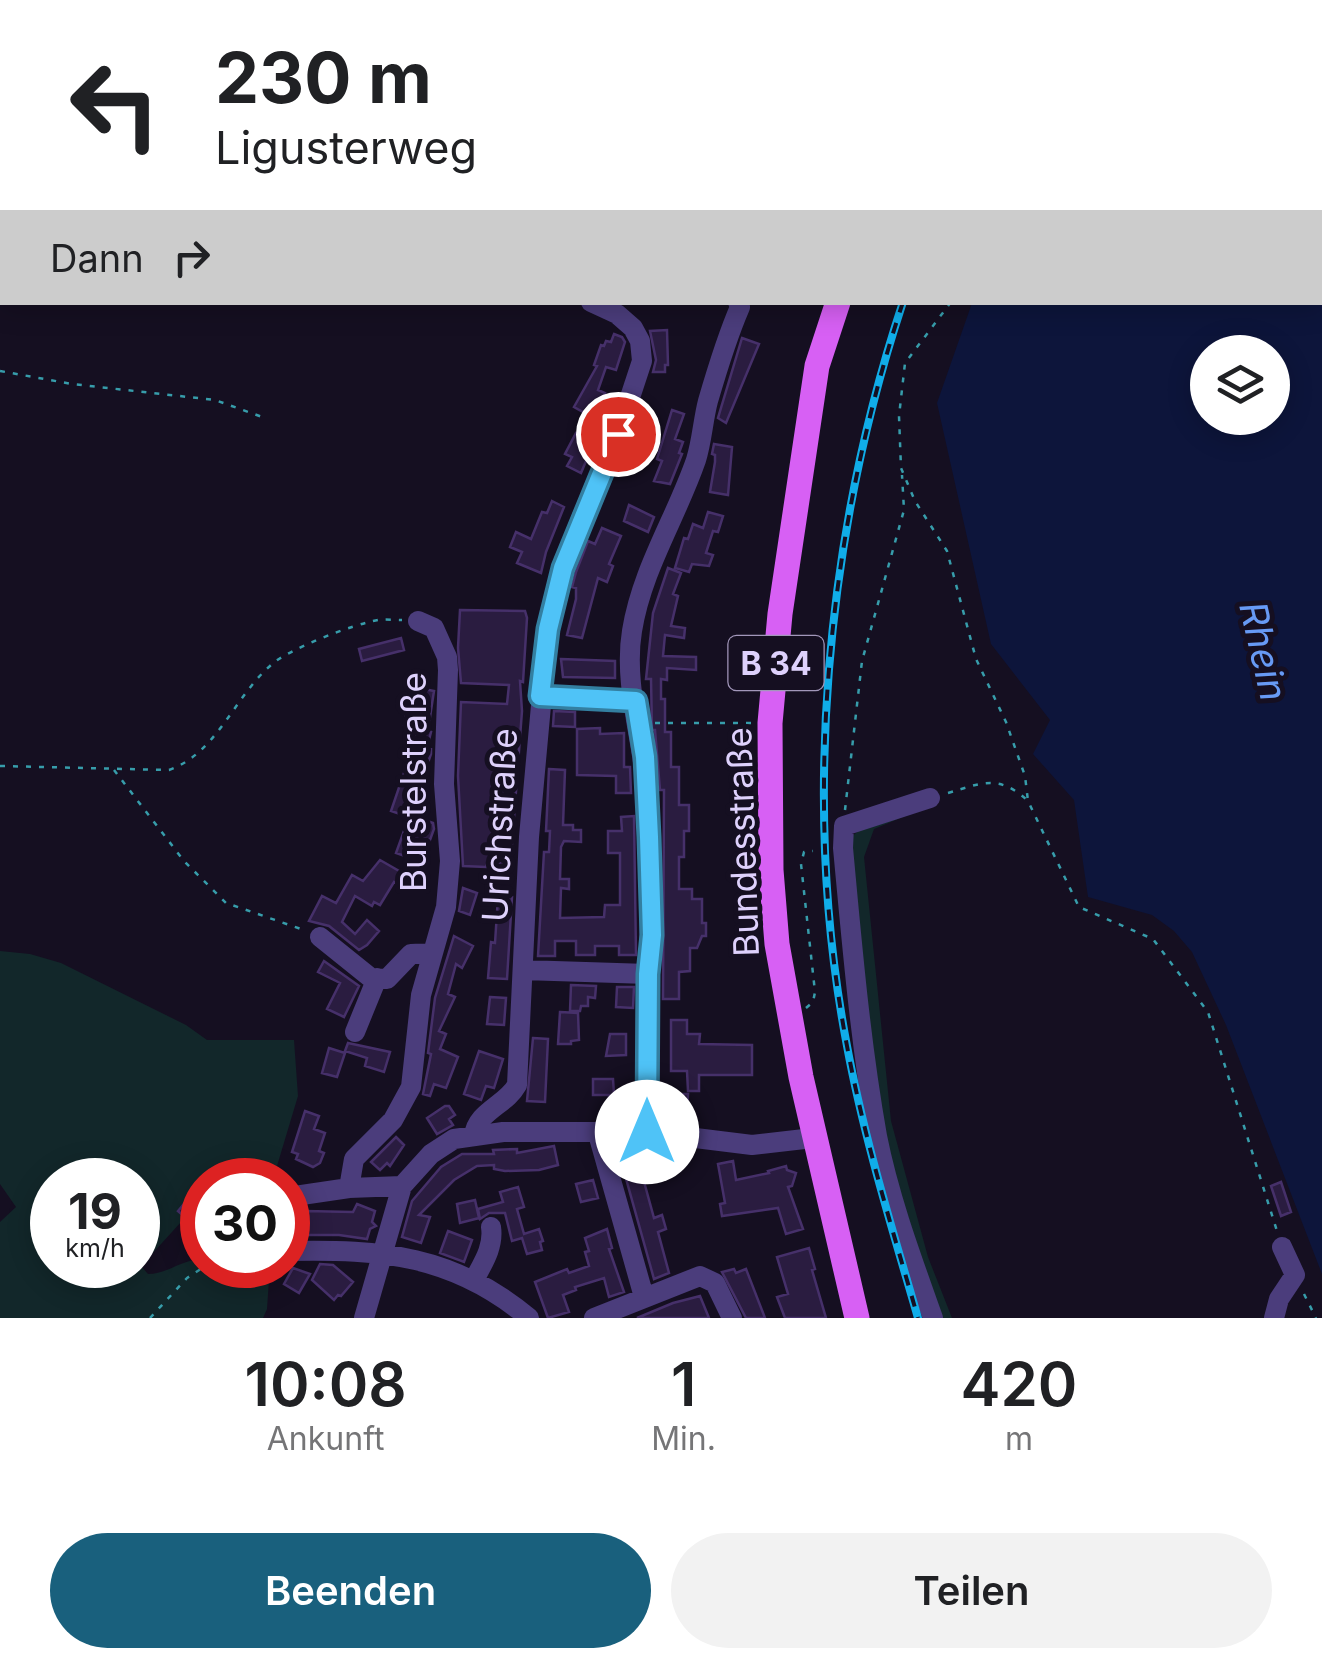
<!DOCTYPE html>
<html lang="de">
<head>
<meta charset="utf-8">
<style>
  :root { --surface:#fff; --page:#f2f2f2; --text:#202124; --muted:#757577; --accent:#19607d }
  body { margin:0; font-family:Inter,sans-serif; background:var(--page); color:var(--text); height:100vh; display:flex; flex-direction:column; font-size:38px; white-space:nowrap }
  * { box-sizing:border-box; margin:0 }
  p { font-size:32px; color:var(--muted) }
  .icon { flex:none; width:55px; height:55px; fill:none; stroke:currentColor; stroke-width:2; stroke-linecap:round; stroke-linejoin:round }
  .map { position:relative; height:1318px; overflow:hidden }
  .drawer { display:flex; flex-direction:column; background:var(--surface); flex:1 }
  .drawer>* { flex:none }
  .hud { position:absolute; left:0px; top:0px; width:1322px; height:305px; box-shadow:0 5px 25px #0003; background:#fff; color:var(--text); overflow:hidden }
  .tools { position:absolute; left:1190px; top:335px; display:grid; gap:20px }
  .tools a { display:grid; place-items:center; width:100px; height:100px; border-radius:50%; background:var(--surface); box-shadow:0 5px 25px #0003; font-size:50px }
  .speed { position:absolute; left:30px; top:1158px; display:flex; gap:20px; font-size:50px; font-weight:700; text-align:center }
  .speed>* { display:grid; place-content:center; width:130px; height:130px; border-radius:50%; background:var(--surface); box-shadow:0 5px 25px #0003; line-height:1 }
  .speed small { font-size:25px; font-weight:400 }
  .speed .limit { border:15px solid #d22; background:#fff; color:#111 }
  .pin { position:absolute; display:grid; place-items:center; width:85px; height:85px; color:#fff; margin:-42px; border:5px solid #fff; border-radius:50%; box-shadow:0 2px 10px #0007 }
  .me { position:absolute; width:110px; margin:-55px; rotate:0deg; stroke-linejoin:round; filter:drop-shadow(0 0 8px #0008) }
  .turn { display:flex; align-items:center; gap:35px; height:210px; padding:0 50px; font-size:45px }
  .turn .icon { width:130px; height:130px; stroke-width:2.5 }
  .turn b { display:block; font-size:70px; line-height:85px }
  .then { display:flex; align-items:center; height:95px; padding:0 50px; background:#0003; gap:20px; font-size:38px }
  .eta { display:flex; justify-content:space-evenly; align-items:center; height:170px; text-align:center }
  .eta b { font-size:60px; font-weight:600; line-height:70px }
  .cta { display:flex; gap:20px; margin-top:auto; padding:20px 50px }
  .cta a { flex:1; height:115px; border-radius:60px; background:var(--accent); color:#fff; font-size:40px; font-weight:600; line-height:115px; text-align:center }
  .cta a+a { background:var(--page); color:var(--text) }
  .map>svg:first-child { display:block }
  .green { fill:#12272a; fill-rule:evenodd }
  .water { fill:#0d153b; fill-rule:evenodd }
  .building { fill:#2a1c40; stroke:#46306a; stroke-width:2.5 }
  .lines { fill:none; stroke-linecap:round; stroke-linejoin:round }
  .path { stroke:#379dab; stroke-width:2.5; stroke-dasharray:5 8; stroke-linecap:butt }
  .minor { stroke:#4b3d7c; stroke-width:20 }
  .major { stroke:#d760f4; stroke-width:25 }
  .rail-casing { stroke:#10ade9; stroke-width:8 }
  .rail { stroke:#150f21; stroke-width:4; stroke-dasharray:11; stroke-linecap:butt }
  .route-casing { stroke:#337fa1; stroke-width:25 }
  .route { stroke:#4fc3f7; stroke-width:18 }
  .labels { text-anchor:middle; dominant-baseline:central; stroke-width:10; stroke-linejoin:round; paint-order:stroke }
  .shield { fill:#150f21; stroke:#a297ba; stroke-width:2.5 }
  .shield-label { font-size:32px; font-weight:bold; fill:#ded1fc }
  .street-label { font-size:35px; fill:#ded1fc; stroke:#150f21 }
  .water-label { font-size:38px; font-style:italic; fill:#679af4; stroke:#150f21 }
</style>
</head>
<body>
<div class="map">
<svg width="1322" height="1318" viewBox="0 0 1322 1318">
  <rect width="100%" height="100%" fill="#150f21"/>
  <path class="green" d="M0 0H369L2 2 0 281Z
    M922 809 874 829 864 857 891 1121 928 1257 952 1318H940L878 1122 851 837 862 828Z
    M0 951 30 954 61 963 186 1025 207 1040H294L298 1096 277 1166 261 1171 258 1180H202V1199L141 1266 148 1274C168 1274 180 1260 202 1259V1265H270L267 1309 263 1318H0V1222L16 1207 0 1184ZM52 1180H138V1265H52Z"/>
  <path class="water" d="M1116 0H1322V1274L1226 1025 1192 952 1174 931 1152 915 1088 897 1074 800 1033 754 1050 720 991 644 937 403 972 303 1320 302V2H1115ZM1208 352H1272V418H1208Z"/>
  <path class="building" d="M667 330 668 365H665V372H653L656 360 650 331Z
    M614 334 622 337 625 342 616 370 606 367 598 390 605 393 592 417 574 407 597 366 594 365 601 345 604 346 606 341 611 342Z
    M742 338 759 344 726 423 718 418Z
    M672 410 684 414 675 439 683 442 679 453 682 454 670 484 654 481 662 461 657 459Z
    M576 433 594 442 581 473 567 466 572 457 565 454Z
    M714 444 732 447 728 495 710 492 715 462V455L712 454Z
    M552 501 564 507 546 552 541 573 517 563 522 552 510 547 516 532 531 539 542 512 547 513Z
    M629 505 654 517 648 532 624 521Z
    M708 512 723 516 718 532 713 531 706 553 713 555 709 566 692 564 689 572 675 568 684 538 688 539 693 524 703 528Z
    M602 528 621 536 609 564 613 566 607 582 598 578 582 638 567 635 576 599V588L572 587 576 572 588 541 595 544Z
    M668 568 681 573 673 594 678 596 671 626 685 628 684 638 665 635 663 656 696 657V670L667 668V680L661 679V699H665V732H671V767H679V805H689V831H684V857H679V889H692V899H702V923H706V936H702L697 948H690V971L679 972V999H663L664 790H660L655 730H652L651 679H646L653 613Z
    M460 610 525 611 527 618 523 682 520 681 522 711 510 871H499L502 824 486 867 463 866 458 776 461 702 507 704 509 685 461 683 458 648Z
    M401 638 404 650 362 661 359 649Z
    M561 659 615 661V678L563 677Z
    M419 688 434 691 428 730 404 725 408 701 416 702Z
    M554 711 575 712V727L553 726Z
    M600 728V734L624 733V767H630L631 793H616V776L577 775V729Z
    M419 729 431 732 427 748 431 749V754L410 815 433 823 434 829 430 840 423 838 416 860 396 853 409 817 391 811Z
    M549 769 565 770 563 825H573V830H581V842L564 841 561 847 560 879H569V889L561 888 560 918 604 917 605 905H620V853H608V831H622L621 817 634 816 636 955H619V946H595V955H576V941H555V956H538L544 852H549L550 831H546Z
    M380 860 406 875 400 886 394 882 380 905 374 902 372 906 355 896 342 922 355 934 367 920 379 931 367 945 359 950 329 926 309 921 322 896 336 903 352 875 363 881Z
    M463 888 477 893 470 915 459 911Z
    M498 897H512L507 979 488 978 491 942 495 943Z
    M454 936 473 946 462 968 456 964 448 994 455 997 439 1031 446 1034 440 1049 458 1057 446 1088 434 1084 430 1096 423 1094 431 1054 428 1053 435 998Z
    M324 961 359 986 344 1017 327 1009 340 983 318 972Z
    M571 985 596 986 595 998 588 997V1006H581L580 1011H570Z
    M617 987H634L633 1008 616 1007Z
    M490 997 506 998 504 1025 487 1024Z
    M560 1012 578 1013 579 1040 571 1041V1044H558Z
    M671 1020H687V1034H700L699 1044 752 1045V1075H699V1091H688L687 1071H671Z
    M610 1034H626V1055L606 1056Z
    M533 1038 548 1039 545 1102 527 1101Z
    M348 1043 390 1052 384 1072 365 1066 367 1058 345 1051Z
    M329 1048 345 1053 337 1077 322 1073Z
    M479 1051 503 1059 494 1088 486 1086 481 1100 464 1094Z
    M593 1079H613L614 1094H625V1118H609V1095H593Z
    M670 1094H688L687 1113H670Z
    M445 1106H449L455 1115 449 1119 453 1125 437 1134 427 1118Z
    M305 1111 319 1116 314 1129 325 1133 319 1151 324 1153 320 1163 313 1167 296 1159 298 1154 292 1152Z
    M396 1137 404 1145 390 1166 387 1163 380 1170 371 1162Z
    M554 1146 558 1165 539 1170 505 1171 494 1169V1165L477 1166 454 1180 419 1215 430 1217 421 1243 402 1237 412 1201 441 1167 462 1154H494L493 1150 517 1149V1153Z
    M638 1151 642 1165 670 1158 673 1171 643 1178 654 1218 662 1215 666 1229 658 1232 669 1273 654 1279 620 1157Z
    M733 1161 736 1180 769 1173 768 1171 786 1166 787 1170 796 1173 792 1186 788 1187 803 1229 786 1234 778 1208 722 1216 720 1204 725 1203 718 1164Z
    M593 1180 598 1198 581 1202 576 1184Z
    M202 1182V1212L193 1224 178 1211Z
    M1281 1182 1291 1212 1281 1216 1271 1186Z
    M518 1187 524 1207 517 1209 524 1234 539 1229 543 1241 540 1242 542 1250 527 1254 522 1238 512 1241 505 1213H489L480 1219 478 1209 503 1202 500 1192Z
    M475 1200 479 1218 460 1223 457 1204Z
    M357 1204 375 1211 372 1222 376 1226 370 1229 367 1239 339 1235H293L294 1219 305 1220 306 1211 353 1212Z
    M607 1229 612 1248 609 1249 624 1292 609 1297 604 1278 575 1287 576 1290 563 1295 569 1312 548 1318 535 1282 567 1269 569 1273 589 1266 585 1252 589 1251 585 1238Z
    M448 1231 472 1240 464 1262 440 1253Z
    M809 1248 815 1269 812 1270 826 1318H785L777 1297 788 1294 777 1257Z
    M320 1264 333 1265 353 1282 341 1296 338 1295 334 1300 312 1280Z
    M293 1268 310 1274 299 1293 284 1284Z
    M734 1269 736 1273 746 1269 765 1318H746L722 1272Z
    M700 1296 709 1318H637L673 1303Z"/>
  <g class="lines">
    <path class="path" d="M1096 2 1097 0
      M951 302 905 363 899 416 901 468 915 501 947 551 976 659 1006 722 1025 776 1028 801 1079 907 1153 939 1208 1012 1277 1231
      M0 371 72 384 215 400 265 418
      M655 723H752
      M0 766 169 770C217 753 234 697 271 665 288 649 354 624 378 620 385 619 394 620 402 620
      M114 770 184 861 226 903 304 930
      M948 793C982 783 998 774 1027 800
      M845 810 862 661 904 510 902 475
      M806 1008 813 1002 815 992 801 864 804 852 813 851
      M1304 1294 1316 1318
      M150 1318 187 1278 207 1265"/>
    <path class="minor" d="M286 2 290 0
      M0 290 2 288
      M540 696 636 701
      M930 798 844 826 843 848C852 944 860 1040 877 1136 889 1197 912 1259 933 1318
      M320 937 371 978 387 979 411 954 431 953
      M523 970 648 974
      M355 1032 377 978
      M647 1132C647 1020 653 909 647 797 644 743 623 685 632 631 642 569 676 518 696 460 702 441 703 420 708 401 717 370 727 337 740 307L738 302
      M598 1134 644 1297
      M474 1136C476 1112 506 1105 517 1085L529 837 548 629 563 568 582 516 611 455 642 361 640 341 633 328 617 314 591 302
      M349 1188 354 1159 393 1120 411 1087 421 995 446 907 450 861 444 784 448 670 447 657 434 628 418 621
      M288 1197 349 1188 402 1186
      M288 1251C382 1249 454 1255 529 1318
      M474 1280C483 1263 494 1247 491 1227
      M364 1318 402 1186 431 1154 454 1139 503 1132H647L752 1145 813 1138
      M594 1318 700 1276 715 1283 732 1318
      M1274 1318 1279 1299 1295 1275 1282 1247"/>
    <path class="major" d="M993 2 995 0
      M838 302 817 366 780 614 770 723 771 870 777 944 801 1077 857 1318"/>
    <g class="rail-casing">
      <path id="rail" d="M1028 2 1029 0
        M903 302C826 534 801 805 847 1046 864 1138 892 1228 918 1318"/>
    </g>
    <use href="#rail" class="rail"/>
  </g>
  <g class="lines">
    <g class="route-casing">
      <path id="route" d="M618 434 563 568 548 629 540 696 636 701 645 757 649 837 652 935 648 974 647 1132"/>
    </g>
    <use href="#route" class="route"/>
  </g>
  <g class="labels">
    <rect class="shield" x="728.5" y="636" width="95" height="54" rx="8"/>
    <g class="shield-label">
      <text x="776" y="663">B 34</text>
    </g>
    <g class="street-label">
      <text transform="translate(413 782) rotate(-90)">Burstelstraße</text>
      <text transform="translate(499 825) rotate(-87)">Urichstraße</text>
      <text transform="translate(742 842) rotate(-92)">Bundesstraße</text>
    </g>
    <g class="water-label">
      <text transform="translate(1264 651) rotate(77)">Rhein</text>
    </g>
  </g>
</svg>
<div class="tools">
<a><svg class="icon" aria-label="layers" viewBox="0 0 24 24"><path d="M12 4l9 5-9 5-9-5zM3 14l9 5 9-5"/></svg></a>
</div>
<div class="speed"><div>19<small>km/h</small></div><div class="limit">30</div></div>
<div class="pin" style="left:618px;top:434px;background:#d93025"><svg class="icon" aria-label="arrive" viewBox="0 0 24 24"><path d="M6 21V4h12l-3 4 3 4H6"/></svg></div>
<svg class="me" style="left:647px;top:1132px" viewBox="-20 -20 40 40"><circle r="19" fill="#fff"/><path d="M0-13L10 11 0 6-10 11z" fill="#4fc3f7"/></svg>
<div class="hud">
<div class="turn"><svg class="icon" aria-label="left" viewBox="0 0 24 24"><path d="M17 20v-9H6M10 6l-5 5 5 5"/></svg><div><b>230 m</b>Ligusterweg</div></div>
<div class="then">Dann<svg class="icon" aria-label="right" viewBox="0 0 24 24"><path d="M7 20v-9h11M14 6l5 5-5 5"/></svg></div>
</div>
</div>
<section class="drawer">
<div class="eta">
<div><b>10:08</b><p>Ankunft</p></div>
<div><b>1</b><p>Min.</p></div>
<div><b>420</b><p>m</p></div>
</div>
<div class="cta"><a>Beenden</a><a>Teilen</a></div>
</section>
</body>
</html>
